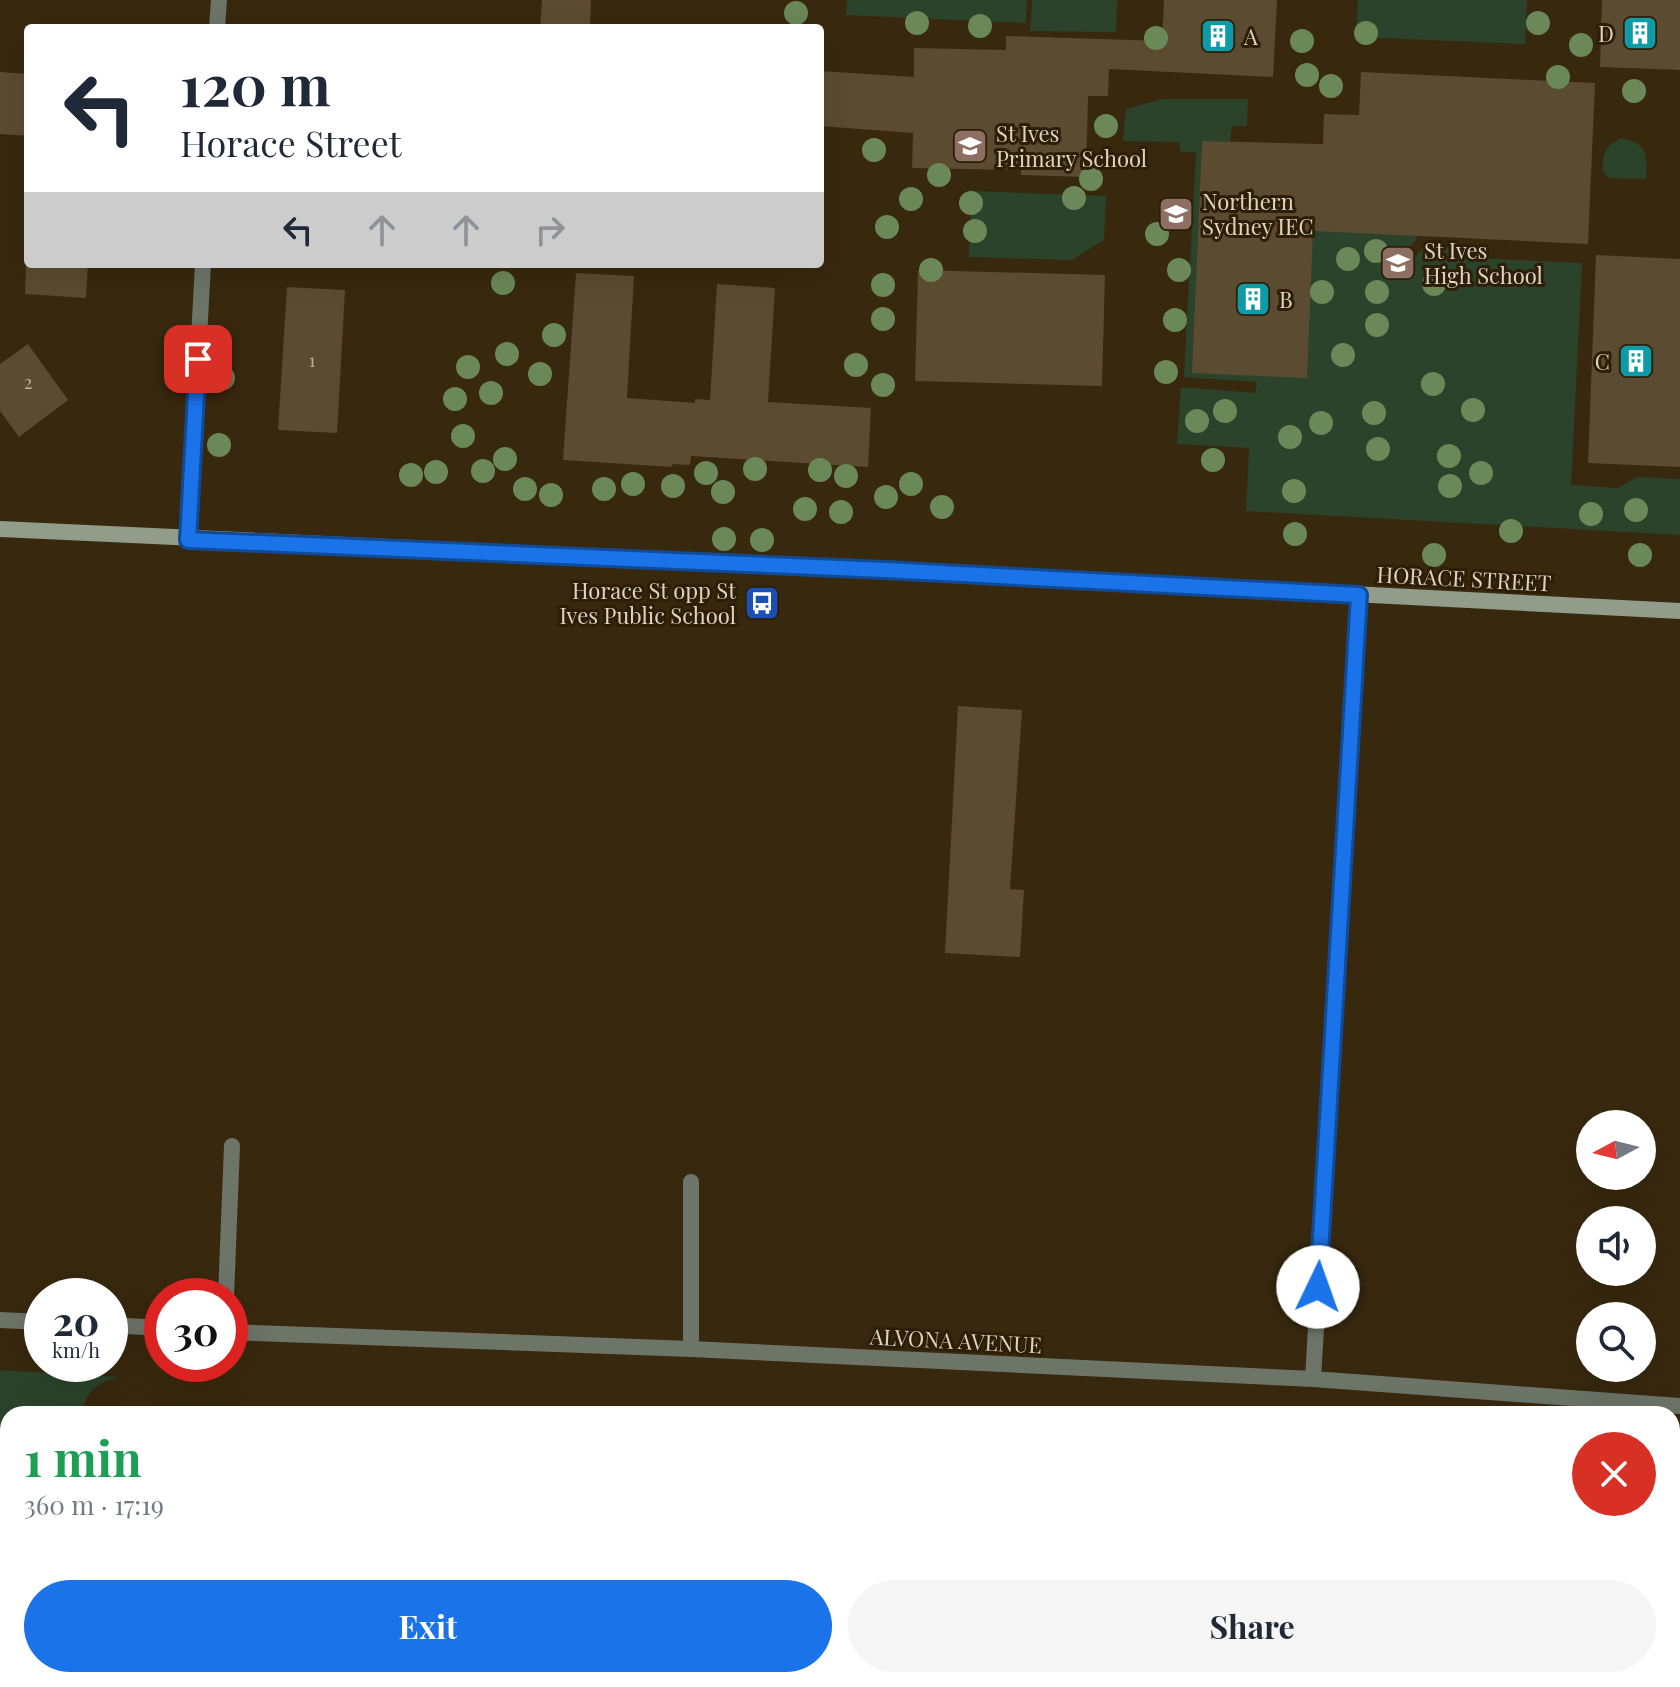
<!DOCTYPE html>
<html lang="en">
<head>
<meta charset="utf-8">
<style>
  :root { --surface:#fff; --page:#f6f6f7; --text:#1f2937; --muted:#747a83; --accent:#1a73e8 }
  body { margin:0; font-family:"Playfair Display",serif; background:var(--page); color:var(--text); height:100vh; display:flex; flex-direction:column; font-size:30px; white-space:nowrap }
  * { box-sizing:border-box; margin:0 }
  p { font-size:26px; color:var(--muted) }
  .icon { flex:none; width:44px; height:44px; fill:none; stroke:currentColor; stroke-width:2; stroke-linecap:round; stroke-linejoin:round }
  .map { position:relative; flex:1; overflow:hidden }
  .panel { position:absolute; left:0px; top:1406px; width:1680px; height:282px; display:flex; flex-direction:column; background:var(--surface); border-radius:24px 24px 0 0; box-shadow:0 8px 32px #0002 }
  .panel>* { flex:none }
  .top-card { position:absolute; left:24px; top:24px; width:800px; height:244px; border-radius:8px; box-shadow:0 8px 32px #0002; background:#fff; color:var(--text); overflow:hidden }
  .needle { width:52px; rotate:263deg }
  .buttons { position:absolute; left:1576px; top:1110px; display:grid; gap:16px }
  .buttons a { display:grid; place-items:center; width:80px; height:80px; border-radius:50%; background:var(--surface); box-shadow:0 8px 32px #0002; font-size:40px }
  .speed { position:absolute; left:24px; top:1278px; display:flex; gap:16px; font-size:40px; font-weight:700; text-align:center }
  .speed>* { display:grid; place-content:center; width:104px; height:104px; border-radius:50%; background:var(--surface); box-shadow:0 8px 32px #0002; line-height:1 }
  .speed small { font-size:20px; font-weight:400 }
  .speed .limit { border:12px solid #d22; background:#fff; color:#111 }
  .pin { position:absolute; display:grid; place-items:center; width:68px; height:68px; color:#fff; margin:-34px; border-radius:16px; box-shadow:0 4px 12px #0006 }
  .me { position:absolute; width:88px; margin:-44px; rotate:3deg; stroke-linejoin:round; filter:drop-shadow(0 0 6px #0008) }
  .turn { display:flex; align-items:center; gap:28px; height:168px; padding:0 24px; font-size:36px }
  .turn .icon { width:104px; height:104px; stroke-width:2.5 }
  .turn b { display:block; font-size:56px; line-height:68px }
  .lanes { display:flex; align-items:center; height:76px; padding:0 24px; background:#0003; justify-content:center; gap:40px; direction:ltr }
  .lanes .off { opacity:.35 }
  .round { display:grid; place-items:center; flex:none; width:84px; height:84px; border-radius:42px; background:var(--page) }
  .headline { display:flex; align-items:center; justify-content:space-between; height:136px; padding:0 24px }
  h1 { font-size:48px; font-weight:700; line-height:60px; color:#1e9e55 }
  .action { display:flex; gap:16px; margin-top:auto; padding:16px 24px }
  .action a { flex:1; height:92px; border-radius:48px; background:var(--accent); color:#fff; font-size:32px; font-weight:700; line-height:92px; text-align:center }
  .action a+a { background:var(--page); color:var(--text) }
  .map>svg:first-child { display:block }
  .green { fill:#2b432b }
  .building { fill:#5b4b31 }
  .lines { fill:none; stroke-linecap:round; stroke-linejoin:round }
  .minor { stroke:#6d7468; stroke-width:16 }
  .secondary { stroke:#919d8a; stroke-width:16 }
  .tree { fill:#6b8858 }
  .route-casing { stroke:#114b97; stroke-width:20 }
  .route { stroke:#1a73e8; stroke-width:14 }
  .labels { text-anchor:middle; dominant-baseline:central; stroke-width:6; stroke-linejoin:round; paint-order:stroke }
  .number-label { font-size:18px; fill:#bcb19f }
  .poi-label { font-size:22px; fill:#ddd3c4; stroke:#2d1e05; text-anchor:start }
  .street-label { font-size:22px; fill:#ddd3c4; stroke:#2d1e05 }
</style>
</head>
<body>
<div class="map">
<svg width="1680" height="1687" viewBox="0 0 1680 1687">
  <rect width="100%" height="100%" fill="#38280e"/>
  <path class="green" d="M847 0H1027L1026 23 846 15Z
    M1032 0H1117L1116 32 1030 31Z
    M1358 0H1527L1525 44 1356 37Z
    M1163 99H1248L1247 126H1232L1230 142 1202 141 1193 372 1313 224 1421 229 1418 237 1390 270 1398 276 1425 246H1446L1459 254 1474 258 1582 263 1571 485 1618 488 1637 477 1680 479V535L1246 511 1249 448 1177 444 1181 387 1255 393 1257 382 1184 377 1196 153 1180 151 1179 142 1123 141 1126 109Z
    M1622 138C1649 145 1647 154 1646 179L1609 178 1603 172C1602 153 1605 146 1622 138Z
    M971 191 1106 196 1104 240 1072 260 969 257Z
    M0 1370 119 1377C99 1381 85 1392 82 1414H8V1654H0Z
    M801 1680H977V1687H800Z"/>
  <path class="building" d="M542 0H591L590 28H540Z
    M1164 0H1277L1273 77 1109 69 1108 96H1088L1086 177 1021 175V170L912 168 913 133 820 126V71L914 77V48L1006 50V36L1162 41Z
    M1602 0H1680V70L1600 67Z
    M0 72 28 74V136L0 134Z
    M1361 72 1595 83 1588 244 1313 231 1307 378 1192 373 1202 141 1323 144 1324 114 1359 115Z
    M1596 255 1680 259V467L1588 463Z
    M26 264H88L86 298 25 294Z
    M918 270 1105 275 1102 386 915 381Z
    M576 273 634 276 627 398 695 403V399L710 400 717 284 775 288 768 402 871 408 868 467 691 456 690 465 672 464V467L563 460Z
    M287 287 345 290 337 433 278 430Z
    M28 344 68 400 19 437 0 411V364Z
    M958 706 1022 710 1010 889 1024 890 1020 957 945 953Z"/>
  <g class="lines">
    <path class="minor" d="M217 28 219 0
      M188 540 203 264
      M226 1296 232 1146
      M0 1320 42 1322
      M110 1325 162 1328
      M230 1332 691 1349 1313 1379 1680 1406
      M691 1349V1182
      M1313 1379 1359 595
      M21 1687 22 1680"/>
    <path class="secondary" d="M0 529 885 570 1680 611"/>
  </g>
  <g class="tree">
    <circle cx="796" cy="13" r="12"/>
    <circle cx="917" cy="23" r="12"/>
    <circle cx="1538" cy="23" r="12"/>
    <circle cx="980" cy="26" r="12"/>
    <circle cx="1366" cy="33" r="12"/>
    <circle cx="1156" cy="38" r="12"/>
    <circle cx="1302" cy="41" r="12"/>
    <circle cx="1581" cy="45" r="12"/>
    <circle cx="1307" cy="75" r="12"/>
    <circle cx="1558" cy="77" r="12"/>
    <circle cx="1331" cy="86" r="12"/>
    <circle cx="1634" cy="91" r="12"/>
    <circle cx="1106" cy="126" r="12"/>
    <circle cx="874" cy="150" r="12"/>
    <circle cx="939" cy="175" r="12"/>
    <circle cx="1091" cy="179" r="12"/>
    <circle cx="1074" cy="198" r="12"/>
    <circle cx="911" cy="199" r="12"/>
    <circle cx="971" cy="203" r="12"/>
    <circle cx="887" cy="227" r="12"/>
    <circle cx="975" cy="231" r="12"/>
    <circle cx="1157" cy="234" r="12"/>
    <circle cx="1376" cy="251" r="12"/>
    <circle cx="1348" cy="259" r="12"/>
    <circle cx="931" cy="270" r="12"/>
    <circle cx="1179" cy="270" r="12"/>
    <circle cx="503" cy="283" r="12"/>
    <circle cx="1434" cy="284" r="12"/>
    <circle cx="883" cy="285" r="12"/>
    <circle cx="1322" cy="292" r="12"/>
    <circle cx="1377" cy="292" r="12"/>
    <circle cx="883" cy="319" r="12"/>
    <circle cx="1175" cy="320" r="12"/>
    <circle cx="1377" cy="325" r="12"/>
    <circle cx="554" cy="335" r="12"/>
    <circle cx="507" cy="354" r="12"/>
    <circle cx="1343" cy="355" r="12"/>
    <circle cx="856" cy="365" r="12"/>
    <circle cx="468" cy="367" r="12"/>
    <circle cx="1166" cy="372" r="12"/>
    <circle cx="540" cy="374" r="12"/>
    <circle cx="223" cy="378" r="12"/>
    <circle cx="1433" cy="384" r="12"/>
    <circle cx="883" cy="385" r="12"/>
    <circle cx="491" cy="393" r="12"/>
    <circle cx="455" cy="399" r="12"/>
    <circle cx="1473" cy="410" r="12"/>
    <circle cx="1225" cy="411" r="12"/>
    <circle cx="1374" cy="413" r="12"/>
    <circle cx="1197" cy="421" r="12"/>
    <circle cx="1321" cy="423" r="12"/>
    <circle cx="463" cy="436" r="12"/>
    <circle cx="1290" cy="437" r="12"/>
    <circle cx="219" cy="445" r="12"/>
    <circle cx="1378" cy="449" r="12"/>
    <circle cx="1449" cy="456" r="12"/>
    <circle cx="505" cy="459" r="12"/>
    <circle cx="1213" cy="460" r="12"/>
    <circle cx="755" cy="469" r="12"/>
    <circle cx="820" cy="470" r="12"/>
    <circle cx="483" cy="471" r="12"/>
    <circle cx="436" cy="472" r="12"/>
    <circle cx="706" cy="473" r="12"/>
    <circle cx="1481" cy="473" r="12"/>
    <circle cx="411" cy="475" r="12"/>
    <circle cx="846" cy="476" r="12"/>
    <circle cx="633" cy="484" r="12"/>
    <circle cx="911" cy="484" r="12"/>
    <circle cx="673" cy="486" r="12"/>
    <circle cx="1450" cy="486" r="12"/>
    <circle cx="525" cy="489" r="12"/>
    <circle cx="604" cy="489" r="12"/>
    <circle cx="1294" cy="491" r="12"/>
    <circle cx="723" cy="492" r="12"/>
    <circle cx="551" cy="495" r="12"/>
    <circle cx="886" cy="497" r="12"/>
    <circle cx="942" cy="507" r="12"/>
    <circle cx="805" cy="509" r="12"/>
    <circle cx="1636" cy="510" r="12"/>
    <circle cx="841" cy="512" r="12"/>
    <circle cx="1591" cy="514" r="12"/>
    <circle cx="1511" cy="531" r="12"/>
    <circle cx="1295" cy="534" r="12"/>
    <circle cx="724" cy="539" r="12"/>
    <circle cx="762" cy="540" r="12"/>
    <circle cx="1434" cy="555" r="12"/>
    <circle cx="1640" cy="555" r="12"/>
  </g>
  <g class="lines">
    <g class="route-casing">
      <path id="route" d="M198 359 188 540 885 570 1359 595 1318 1287"/>
    </g>
    <use href="#route" class="route"/>
  </g>
  <defs>
    <g id="building-square" transform="scale(1.8)"><rect x="-9" y="-9" width="18" height="18" rx="4" fill="#0f9aa8" stroke="#2d1e05"/><path d="M-4-6H4V6H1V3H-1V6H-4ZM-2.5-4.3h1.7v1.8h-1.7ZM.8-4.3h1.7v1.8H.8ZM-2.5-1h1.7V.8h-1.7ZM.8-1h1.7V.8H.8Z" fill="#fff"/></g>
    <g id="school-square" transform="scale(1.8)"><rect x="-9" y="-9" width="18" height="18" rx="4" fill="#8d6e63" stroke="#2d1e05"/><path d="M0-5L7-2L0 1L-7-2ZM-4 1L0 2.5L4 1V4Q0 6-4 4Z" fill="#fff"/></g>
    <g id="bus-square" transform="scale(1.8)"><rect x="-9" y="-9" width="18" height="18" rx="4" fill="#1a4fb4" stroke="#2d1e05"/><path d="M-5-6H5V4H4V6H2V4H-2V6H-4V4H-5ZM-3.5-4V0h7V-4ZM-3.5 1.2v1.5H-2V1.2ZM2 1.2v1.5H3.5V1.2Z" fill="#fff"/></g>
  </defs>
  <g fill-rule="evenodd">
    <use href="#building-square" x="1640" y="33"/>
    <use href="#building-square" x="1218" y="36"/>
    <use href="#school-square" x="970" y="146"/>
    <use href="#school-square" x="1176" y="214"/>
    <use href="#school-square" x="1398" y="263"/>
    <use href="#building-square" x="1253" y="299"/>
    <use href="#building-square" x="1636" y="361"/>
    <use href="#bus-square" x="762" y="603"/>
  </g>
  <g class="labels">
    <g class="number-label">
      <text x="312" y="360">1</text>
      <text x="28" y="382">2</text>
    </g>
    <g class="poi-label">
      <text x="1614" y="33" text-anchor="end">D</text>
      <text x="1244" y="36">A</text>
      <text x="996" y="133">St Ives<tspan x="996" dy="25">Primary School</tspan></text>
      <text x="1202" y="201">Northern<tspan x="1202" dy="25">Sydney IEC</tspan></text>
      <text x="1424" y="250">St Ives<tspan x="1424" dy="25">High School</tspan></text>
      <text x="1279" y="299">B</text>
      <text x="1610" y="361" text-anchor="end">C</text>
      <text x="736" y="590" text-anchor="end">Horace St opp St<tspan x="736" dy="25">Ives Public School</tspan></text>
    </g>
    <g class="street-label">
      <text transform="translate(1464 578) rotate(3)">HORACE STREET</text>
      <text transform="translate(956 1340) rotate(3)">ALVONA AVENUE</text>
    </g>
  </g>
</svg>
<div class="buttons">
<a><svg class="needle" viewBox="-14 -14 28 28"><path d="M0-13l5 13h-10z" fill="#e53935"/><path d="M0 13l5-13h-10z" fill="#747a83"/></svg></a>
<a><svg class="icon" aria-label="sound" viewBox="0 0 24 24"><path d="M4 9h4l5-4v14l-5-4H4zM17 9q2 3 0 6"/></svg></a>
<a><svg class="icon" aria-label="search" viewBox="0 0 24 24"><circle cx="10" cy="10" r="6"/><path d="M15 15l6 6"/></svg></a>
</div>
<div class="speed"><div>20<small>km/h</small></div><div class="limit">30</div></div>
<div class="pin" style="left:198px;top:359px;background:#d93025"><svg class="icon" aria-label="arrive" viewBox="0 0 24 24"><path d="M6 21V4h12l-3 4 3 4H6"/></svg></div>
<svg class="me" style="left:1318px;top:1287px" viewBox="-20 -20 40 40"><circle r="19" fill="#fff"/><path d="M0-13L10 11 0 6-10 11z" fill="#1a73e8"/></svg>
<div class="top-card">
<div class="turn"><svg class="icon" aria-label="left" viewBox="0 0 24 24"><path d="M17 20v-9H6M10 6l-5 5 5 5"/></svg><div><b>120 m</b>Horace Street</div></div>
<div class="lanes"><svg class="icon" aria-label="left" viewBox="0 0 24 24"><path d="M17 20v-9H6M10 6l-5 5 5 5"/></svg><svg class="icon off" aria-label="ahead" viewBox="0 0 24 24"><path d="M12 20V5M6 11l6-6 6 6"/></svg><svg class="icon off" aria-label="ahead" viewBox="0 0 24 24"><path d="M12 20V5M6 11l6-6 6 6"/></svg><svg class="icon off" aria-label="right" viewBox="0 0 24 24"><path d="M7 20v-9h11M14 6l5 5-5 5"/></svg></div>
</div>
<section class="panel">
<div class="headline"><div><h1>1 min</h1><p>360 m · 17:19</p></div><a class="round" style="background:#d93025;color:#fff"><svg class="icon" aria-label="close" viewBox="0 0 24 24"><path d="M6 6l12 12M18 6L6 18"/></svg></a></div>
<div class="action"><a>Exit</a><a>Share</a></div>
</section>
</div>
</body>
</html>
